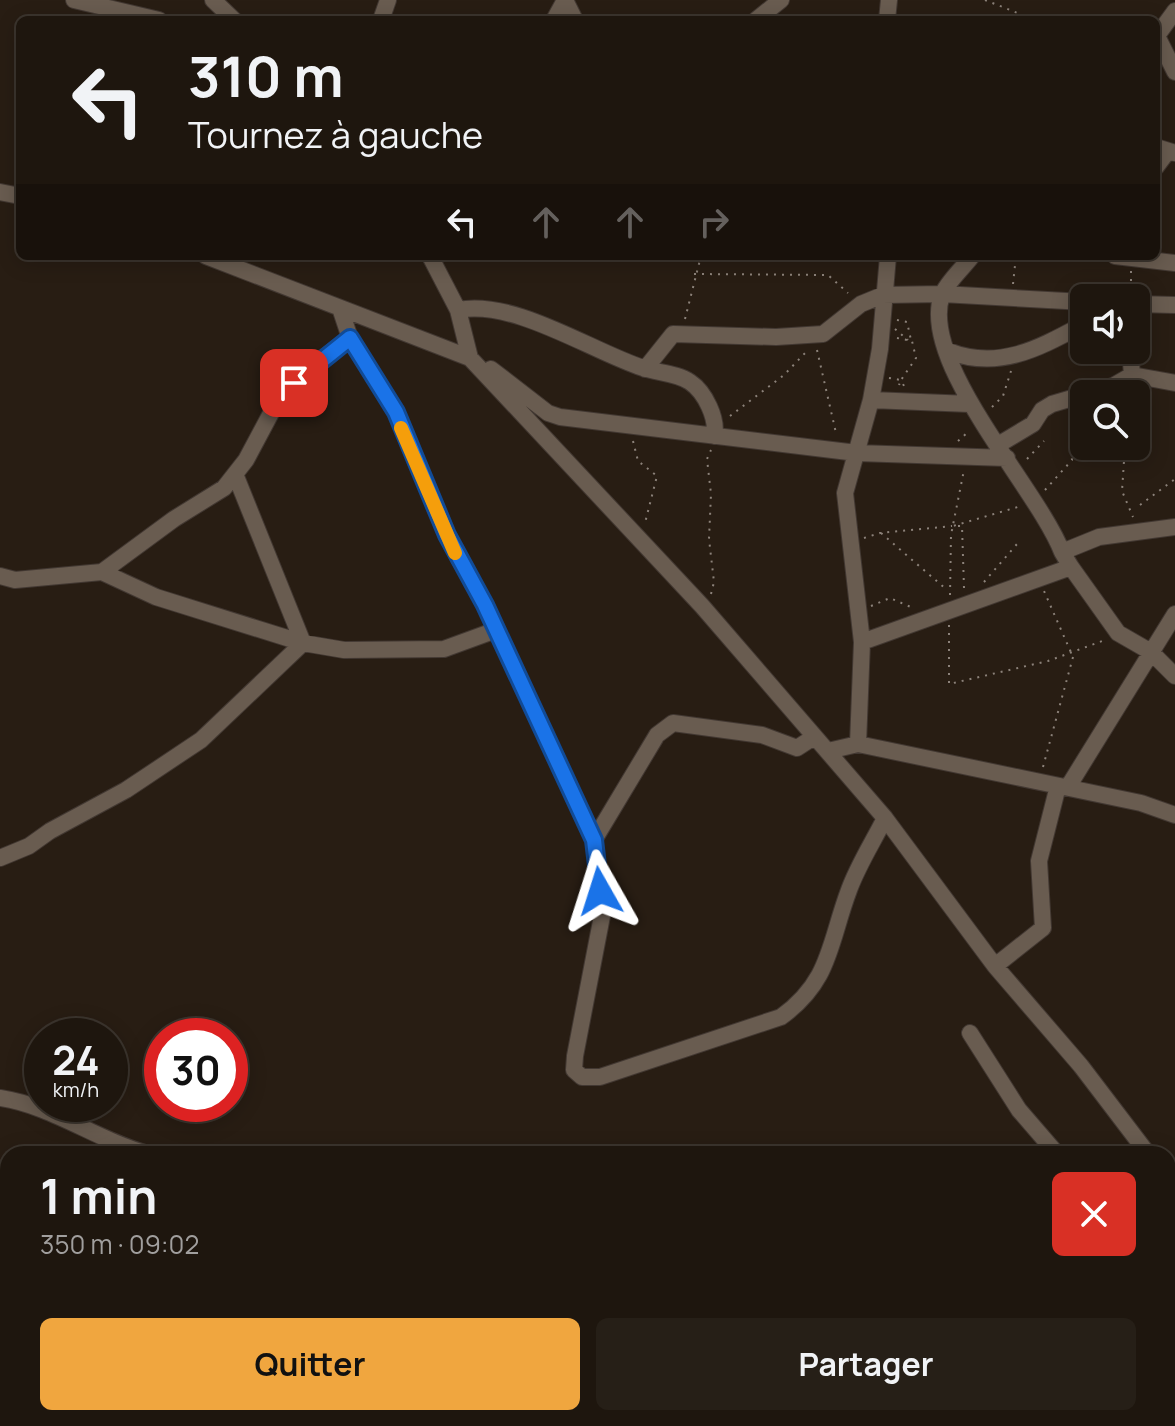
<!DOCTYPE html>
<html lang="fr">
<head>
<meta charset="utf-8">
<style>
  :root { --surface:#1e160e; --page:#261f17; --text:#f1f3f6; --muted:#a19f9e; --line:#3c352e; --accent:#f0a63f }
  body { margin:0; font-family:Manrope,sans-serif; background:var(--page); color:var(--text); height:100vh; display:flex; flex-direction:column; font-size:30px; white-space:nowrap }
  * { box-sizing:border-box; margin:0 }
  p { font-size:26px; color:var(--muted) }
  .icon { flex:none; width:44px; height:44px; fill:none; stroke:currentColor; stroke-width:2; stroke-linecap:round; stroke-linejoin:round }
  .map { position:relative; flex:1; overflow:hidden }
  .panel { position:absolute; left:0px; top:1146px; width:1176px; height:280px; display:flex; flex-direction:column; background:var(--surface); border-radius:24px 24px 0 0; box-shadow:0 4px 20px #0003,0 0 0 2px var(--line) }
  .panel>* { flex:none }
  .banner { position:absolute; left:16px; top:16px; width:1144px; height:244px; border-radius:12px; box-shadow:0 4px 20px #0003,0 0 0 2px var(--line); background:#1e160e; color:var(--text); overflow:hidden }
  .buttons { position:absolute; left:1070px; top:284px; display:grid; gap:16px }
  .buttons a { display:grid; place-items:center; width:80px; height:80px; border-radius:12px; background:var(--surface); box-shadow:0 4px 20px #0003,0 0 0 2px var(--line); font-size:40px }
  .speed { position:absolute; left:24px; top:1018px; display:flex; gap:16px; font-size:40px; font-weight:700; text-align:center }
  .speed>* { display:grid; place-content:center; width:104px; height:104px; border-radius:50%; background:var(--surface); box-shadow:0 4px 20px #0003,0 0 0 2px var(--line); line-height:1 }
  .speed small { font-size:20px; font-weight:400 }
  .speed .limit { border:12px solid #d22; background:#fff; color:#111 }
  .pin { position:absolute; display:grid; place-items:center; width:68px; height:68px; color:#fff; margin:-34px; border-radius:16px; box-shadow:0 4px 12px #0006 }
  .me { position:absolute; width:88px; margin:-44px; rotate:354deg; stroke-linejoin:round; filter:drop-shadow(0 0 6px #0008) }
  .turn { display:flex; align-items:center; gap:28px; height:168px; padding:0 40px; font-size:36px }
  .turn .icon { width:104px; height:104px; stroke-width:2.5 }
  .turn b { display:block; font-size:56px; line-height:68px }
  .lanes { display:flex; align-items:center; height:76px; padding:0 40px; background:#0003; justify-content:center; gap:40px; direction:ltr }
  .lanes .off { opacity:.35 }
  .round { display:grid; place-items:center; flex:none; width:84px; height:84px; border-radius:12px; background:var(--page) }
  .head { display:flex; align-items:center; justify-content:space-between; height:136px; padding:0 40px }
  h1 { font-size:48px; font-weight:700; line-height:60px }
  .action { display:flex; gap:16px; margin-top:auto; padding:16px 40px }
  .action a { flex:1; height:92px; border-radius:12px; background:var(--accent); color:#111; font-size:32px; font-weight:700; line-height:92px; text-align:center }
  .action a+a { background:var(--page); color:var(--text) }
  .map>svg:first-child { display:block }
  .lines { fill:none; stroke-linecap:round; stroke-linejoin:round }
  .minor-casing { stroke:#423832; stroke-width:18 }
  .path { stroke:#8c827a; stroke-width:2; stroke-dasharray:2 6; stroke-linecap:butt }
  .minor { stroke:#695c50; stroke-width:16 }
  .route-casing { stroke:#114b97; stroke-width:20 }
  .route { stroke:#1a73e8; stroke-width:14 }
  .slow { stroke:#f59e0b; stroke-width:14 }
</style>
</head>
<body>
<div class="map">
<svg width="1175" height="1426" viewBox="0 0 1175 1426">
  <rect width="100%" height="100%" fill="#281d13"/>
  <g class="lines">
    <g class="minor-casing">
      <path id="minor" d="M74 0 159 20
        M213 0 234 20
        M565 0 575 20
        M381 20 388 0
        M554 20 565 0
        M756 20 781 0
        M887 20 889 0
        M1157 36 1175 72
        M1156 37 1175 11
        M1156 147 1175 153
        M1156 167 1168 151
        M0 192 20 196
        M206 256 470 358 702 606 885 818 995 966 1081 1066 1148 1154
        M430 256 458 310 470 358
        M972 256C964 267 947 282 942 295 918 362 1038 489 1062 552
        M1115 256 1175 263
        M1136 304 1175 305
        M340 308 350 338 396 412 447 535 485 605 594 840 602 916 575 1056 574 1070 582 1077H600L781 1017C831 981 829 943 849 890 858 865 873 842 885 818
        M458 310C514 299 589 350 643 368 658 373 677 373 690 382 705 392 718 419 714 436
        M1130 350 1132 375 1175 383
        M948 351C999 371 1039 348 1084 324
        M491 369 548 413 560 417 857 453 1007 458
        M645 369 673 334 776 337 823 334 861 304 883 295 942 294 1084 302
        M871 400 970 404
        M998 445 1033 424 1042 410 1052 404 1113 386 1132 375
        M235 474 303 643
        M1071 567 1118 633 1151 652 1175 676
        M102 572 156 597 303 643 344 650 444 649 496 630
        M0 576 15 580 102 572 174 519 224 488 246 460 278 400 311 367 350 338
        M862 642 845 493 871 400 880 349 888 256
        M858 744 1141 803 1175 815
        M828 751 858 744 862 642 1071 567 1062 552 1099 537 1175 527
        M1068 787 1175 614
        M594 840 657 735 673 723 762 735 797 748 814 737
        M0 858 29 846 50 831 126 790 201 740 303 643
        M995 966 1043 928 1039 861 1058 786
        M970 1033 1019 1110 1057 1154
        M0 1098C53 1106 96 1140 148 1154
        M1168 1180 1175 1189
        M1168 1237 1175 1238
        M711 1418V1426
        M1061 1418 1071 1426
        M168 1426 193 1418"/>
    </g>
    <path class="path" d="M985 0 1035 20
      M786 20V19
      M694 274 828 275 848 293
      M1013 284 1016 256
      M1131 289V271
      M685 319 701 256
      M897 320 907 322 911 340
      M895 329 908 340
      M897 338 912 341 916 358 901 380 904 386
      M817 350 836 433
      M889 378 901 380 899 385
      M992 407 1003 396 1011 371
      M730 416 784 375 807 351
      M633 441 638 461 657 476 645 523
      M958 441 968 432
      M1125 446 1122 491 1133 517
      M1027 459 1044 441
      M1045 490 1072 460 1070 439 1081 427
      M1140 505 1175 479
      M881 533 947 590
      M864 538 880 533 952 526
      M984 582 1017 544
      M964 588 962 526H953L1021 506
      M711 594 714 582 709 539 711 494 707 459 711 450
      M950 595 951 535 964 470
      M871 606 890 598 913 608
      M949 625V684L1048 661 1105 640
      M1043 767 1073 657 1044 591"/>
    <use href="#minor" class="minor"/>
  </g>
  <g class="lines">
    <g class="route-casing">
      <path id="route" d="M294 383 350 338 396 412 447 535 485 605 594 840 600 891"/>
    </g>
    <use href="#route" class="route"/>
    <path class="slow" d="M401 428 455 553"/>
  </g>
</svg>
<div class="buttons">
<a><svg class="icon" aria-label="sound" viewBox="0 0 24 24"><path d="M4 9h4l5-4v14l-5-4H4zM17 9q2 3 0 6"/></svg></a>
<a><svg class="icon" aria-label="search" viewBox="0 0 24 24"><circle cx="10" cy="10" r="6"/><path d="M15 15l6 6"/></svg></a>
</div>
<div class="speed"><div>24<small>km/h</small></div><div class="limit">30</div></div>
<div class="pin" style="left:294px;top:383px;background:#d93025"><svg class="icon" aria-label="arrive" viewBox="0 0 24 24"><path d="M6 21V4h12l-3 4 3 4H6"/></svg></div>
<svg class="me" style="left:600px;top:891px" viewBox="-20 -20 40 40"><path d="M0-17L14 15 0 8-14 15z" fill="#1a73e8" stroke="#fff" stroke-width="4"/></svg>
<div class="banner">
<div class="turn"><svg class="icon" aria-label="left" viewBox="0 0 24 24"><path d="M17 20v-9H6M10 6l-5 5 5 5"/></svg><div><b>310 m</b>Tournez à gauche</div></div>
<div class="lanes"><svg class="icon" aria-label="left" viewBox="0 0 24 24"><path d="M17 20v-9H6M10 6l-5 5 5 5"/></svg><svg class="icon off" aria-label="ahead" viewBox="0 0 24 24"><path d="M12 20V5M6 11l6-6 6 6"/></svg><svg class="icon off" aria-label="ahead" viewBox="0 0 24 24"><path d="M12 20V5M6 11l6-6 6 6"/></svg><svg class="icon off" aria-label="right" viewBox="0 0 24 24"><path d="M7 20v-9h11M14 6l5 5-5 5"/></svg></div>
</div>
<section class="panel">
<div class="head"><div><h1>1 min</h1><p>350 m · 09:02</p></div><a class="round" style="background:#d93025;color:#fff"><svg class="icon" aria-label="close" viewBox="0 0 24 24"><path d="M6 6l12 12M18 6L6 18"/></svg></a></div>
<div class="action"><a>Quitter</a><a>Partager</a></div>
</section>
</div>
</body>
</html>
